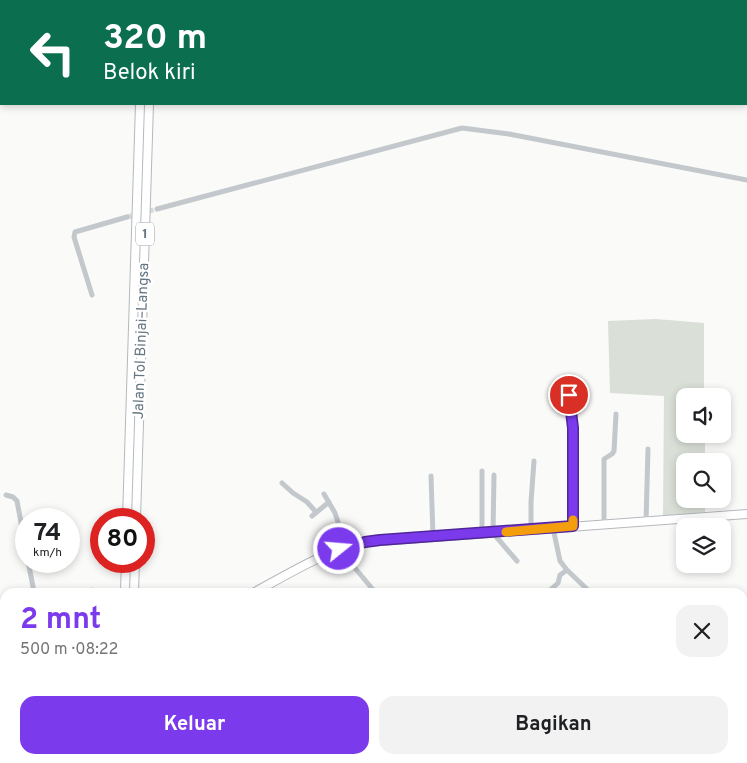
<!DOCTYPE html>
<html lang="id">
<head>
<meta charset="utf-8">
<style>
  :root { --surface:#fff; --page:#f2f2f2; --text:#202124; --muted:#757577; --accent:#7c3aed }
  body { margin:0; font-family:Overpass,sans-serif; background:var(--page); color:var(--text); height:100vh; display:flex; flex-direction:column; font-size:19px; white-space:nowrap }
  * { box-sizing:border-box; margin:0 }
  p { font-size:16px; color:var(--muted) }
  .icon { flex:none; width:28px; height:28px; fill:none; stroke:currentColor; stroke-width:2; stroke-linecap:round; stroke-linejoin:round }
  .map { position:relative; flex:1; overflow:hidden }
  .panel { position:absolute; left:0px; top:588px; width:748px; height:176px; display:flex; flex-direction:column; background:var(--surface); border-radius:15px 15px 0 0; box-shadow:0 2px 8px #0003 }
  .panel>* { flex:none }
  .hud { position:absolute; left:0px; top:0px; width:748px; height:105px; box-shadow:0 2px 8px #0003; background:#0b6e4f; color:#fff; overflow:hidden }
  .buttons { position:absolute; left:676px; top:388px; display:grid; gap:10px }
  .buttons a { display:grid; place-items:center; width:55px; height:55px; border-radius:10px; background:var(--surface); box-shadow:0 2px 8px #0003; font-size:25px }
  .speed { position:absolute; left:15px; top:508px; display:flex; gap:10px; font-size:25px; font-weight:700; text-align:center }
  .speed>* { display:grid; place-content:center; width:65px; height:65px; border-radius:50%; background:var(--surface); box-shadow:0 2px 8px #0003; line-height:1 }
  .speed small { font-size:12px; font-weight:400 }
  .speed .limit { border:8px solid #d22; background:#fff; color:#111 }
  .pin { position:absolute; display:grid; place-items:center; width:42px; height:42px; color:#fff; margin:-21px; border:2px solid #fff; border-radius:50%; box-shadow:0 1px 5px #0007 }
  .me { position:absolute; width:55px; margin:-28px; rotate:73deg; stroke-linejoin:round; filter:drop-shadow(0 0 4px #0008) }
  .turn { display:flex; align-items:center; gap:18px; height:105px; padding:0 20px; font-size:22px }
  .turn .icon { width:65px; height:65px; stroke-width:2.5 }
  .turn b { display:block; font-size:35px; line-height:42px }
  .round { display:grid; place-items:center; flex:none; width:52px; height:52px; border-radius:15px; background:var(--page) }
  .overview { display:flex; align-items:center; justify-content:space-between; height:85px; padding:0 20px }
  h1 { font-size:30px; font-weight:700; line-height:38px; color:var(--accent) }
  .button { display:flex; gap:10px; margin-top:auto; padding:10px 20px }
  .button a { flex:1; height:58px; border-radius:15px; background:var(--accent); color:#fff; font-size:20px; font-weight:700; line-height:58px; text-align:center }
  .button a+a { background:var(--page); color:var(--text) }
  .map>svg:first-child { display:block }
  .green { fill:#dadfd7 }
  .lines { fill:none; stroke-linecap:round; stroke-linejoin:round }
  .minor-tunnel { stroke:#d5d9db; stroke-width:5; stroke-dasharray:5 2.5; stroke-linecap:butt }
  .highway-casing { stroke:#b4b9bd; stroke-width:10 }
  .minor { stroke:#c3c8cc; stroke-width:5 }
  .highway { stroke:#fff; stroke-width:8 }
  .route-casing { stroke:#51269a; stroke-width:12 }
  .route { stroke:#7c3aed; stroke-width:9 }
  .slow { stroke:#f59e0b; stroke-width:9 }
  .labels { text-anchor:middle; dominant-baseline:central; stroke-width:5; stroke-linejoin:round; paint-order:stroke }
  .shield { fill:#fff; stroke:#939fa8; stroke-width:1 }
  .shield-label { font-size:14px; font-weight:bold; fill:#657683 }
  .street-label { font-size:15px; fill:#657683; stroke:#fff }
</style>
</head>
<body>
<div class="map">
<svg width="747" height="763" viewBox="0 0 747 763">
  <rect width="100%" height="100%" fill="#fafaf8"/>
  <path class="green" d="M656 319 704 323V396H685V434H705V461H685V499H705V512L663 517 664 396 610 393 608 321Z"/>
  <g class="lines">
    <path class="minor-tunnel" d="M127 217 157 209"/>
    <g class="highway-casing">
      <path id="highway" d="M143 1V0
        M152 1V0
        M127 519 140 104
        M136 519 149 104
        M125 592 126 561
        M134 592 135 561
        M255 592C290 573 325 551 365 542L747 514
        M0 667 5 666
        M121 763V759
        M130 763V759"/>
    </g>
    <path class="minor" d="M157 209 462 128 509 134 747 180
      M92 295 74 237 75 232 127 217
      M569 395 573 428V526
      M482 471V533
      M494 475 493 533 517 561
      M431 476 433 536
      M282 483 293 493 307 502 316 512
      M324 494 335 513 346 547
      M6 495 13 497 17 501 26 549
      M312 516 329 502
      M646 522 648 449
      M604 525V459L612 454 614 451 616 414
      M553 528 560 561 567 570 590 592
      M531 529V502L534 461
      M339 549 375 592
      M28 561 34 592
      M92 592V590
      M548 592 558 583 560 575 567 570
      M98 759 102 763
      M515 759 519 763
      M490 761 493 759
      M21 763 25 759
      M199 763 201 762
      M419 763 423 759
      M558 763 560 759
      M614 763 618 759"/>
    <use href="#highway" class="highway"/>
  </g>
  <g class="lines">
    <g class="route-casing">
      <path id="route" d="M339 549 365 542 380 540 573 526V428L569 395"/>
    </g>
    <use href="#route" class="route"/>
    <path class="slow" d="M506 532 573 526V520"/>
  </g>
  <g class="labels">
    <rect class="shield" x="136" y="222.5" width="18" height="23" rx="4"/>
    <g class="shield-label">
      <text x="145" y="234">1</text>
    </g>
    <g class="street-label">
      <text transform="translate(142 341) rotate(-88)">Jalan Tol Binjai–Langsa</text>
    </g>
  </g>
</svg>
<div class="buttons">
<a><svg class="icon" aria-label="sound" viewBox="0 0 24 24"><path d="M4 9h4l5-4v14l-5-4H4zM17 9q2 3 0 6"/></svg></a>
<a><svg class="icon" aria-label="search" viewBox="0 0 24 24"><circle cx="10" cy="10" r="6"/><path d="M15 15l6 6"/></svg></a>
<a><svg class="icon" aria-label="layers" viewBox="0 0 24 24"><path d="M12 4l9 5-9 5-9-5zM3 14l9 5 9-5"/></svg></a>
</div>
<div class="speed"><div>74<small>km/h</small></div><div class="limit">80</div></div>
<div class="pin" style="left:569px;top:395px;background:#d93025"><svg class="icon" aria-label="arrive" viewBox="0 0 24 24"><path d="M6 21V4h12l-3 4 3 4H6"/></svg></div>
<svg class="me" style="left:339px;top:549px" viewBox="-20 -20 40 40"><circle r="17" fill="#7c3aed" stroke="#fff" stroke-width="3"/><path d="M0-11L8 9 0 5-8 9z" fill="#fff"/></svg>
<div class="hud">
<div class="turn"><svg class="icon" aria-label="left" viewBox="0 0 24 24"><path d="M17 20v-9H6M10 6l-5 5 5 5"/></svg><div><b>320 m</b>Belok kiri</div></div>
</div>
<section class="panel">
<div class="overview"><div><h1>2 mnt</h1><p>500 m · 08:22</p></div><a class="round"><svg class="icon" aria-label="close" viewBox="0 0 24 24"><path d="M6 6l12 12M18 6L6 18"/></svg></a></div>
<div class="button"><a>Keluar</a><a>Bagikan</a></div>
</section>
</div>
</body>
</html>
